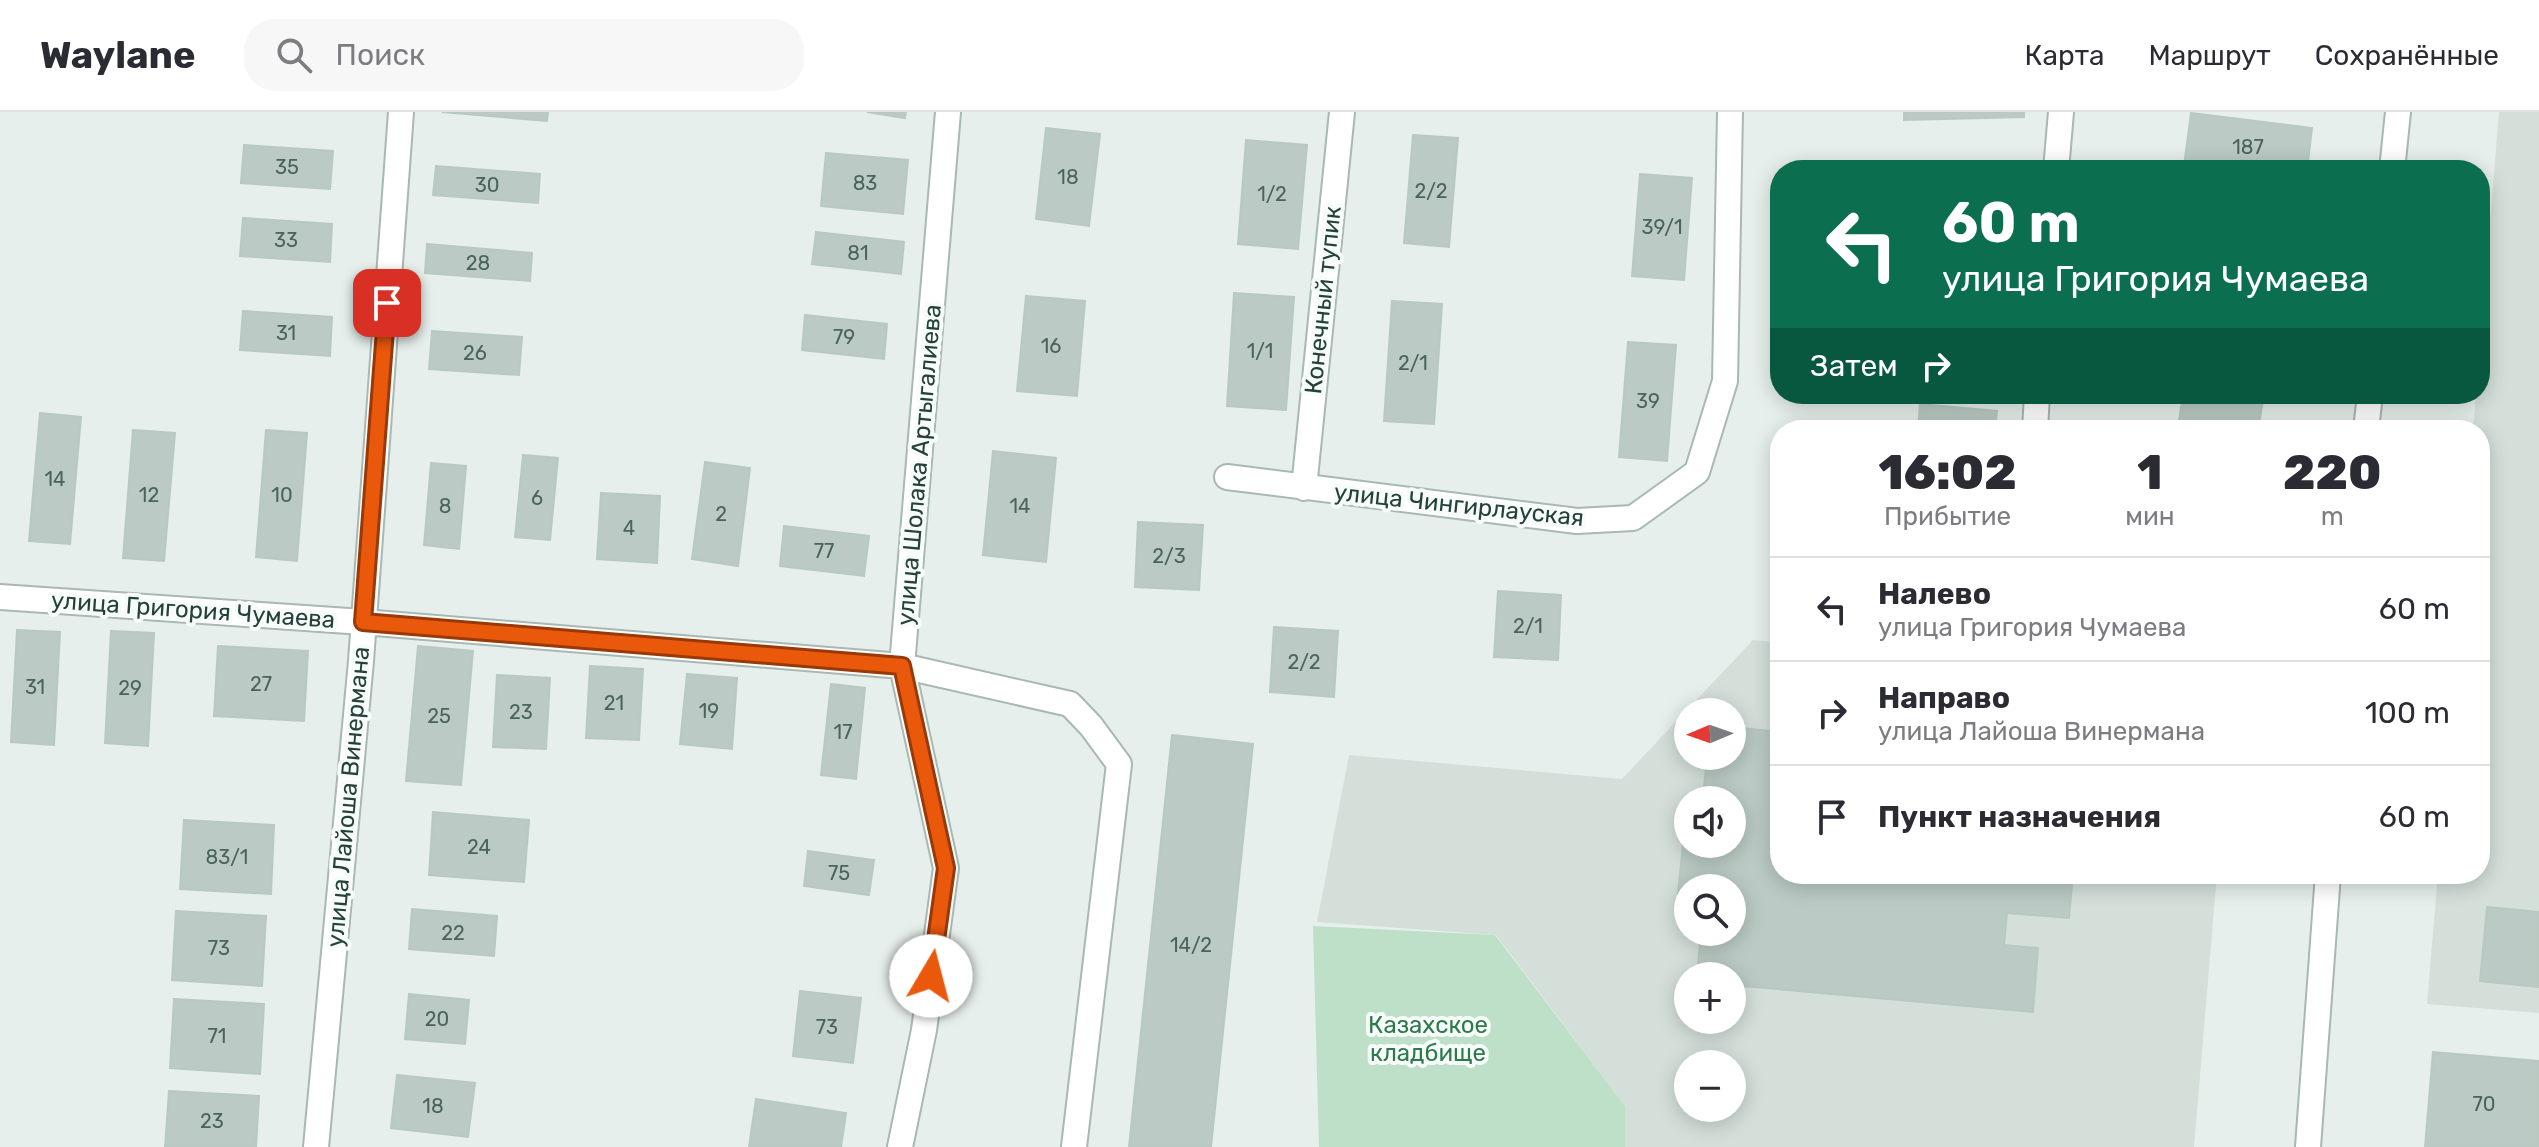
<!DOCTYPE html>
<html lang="ru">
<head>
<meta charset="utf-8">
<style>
  :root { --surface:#fff; --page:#f7f7f7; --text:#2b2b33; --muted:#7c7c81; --line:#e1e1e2 }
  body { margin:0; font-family:Rubik,sans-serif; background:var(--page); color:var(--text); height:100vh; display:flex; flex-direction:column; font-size:30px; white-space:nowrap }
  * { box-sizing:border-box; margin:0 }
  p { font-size:26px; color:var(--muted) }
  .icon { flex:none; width:44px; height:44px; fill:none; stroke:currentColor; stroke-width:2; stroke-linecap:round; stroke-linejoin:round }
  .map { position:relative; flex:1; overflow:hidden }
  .details { position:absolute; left:1770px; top:308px; width:720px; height:464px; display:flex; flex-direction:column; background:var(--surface); border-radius:32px; box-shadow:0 4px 20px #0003 }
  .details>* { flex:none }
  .banner { position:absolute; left:1770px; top:48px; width:720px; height:244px; border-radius:32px; box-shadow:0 4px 20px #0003; background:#0b6e4f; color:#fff; overflow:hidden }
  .needle { width:52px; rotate:268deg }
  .controls { position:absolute; left:1674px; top:586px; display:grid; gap:16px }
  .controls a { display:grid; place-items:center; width:72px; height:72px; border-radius:50%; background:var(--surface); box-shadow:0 4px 20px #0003; font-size:40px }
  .pin { position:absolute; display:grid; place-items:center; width:68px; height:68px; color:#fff; margin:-34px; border-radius:16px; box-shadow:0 4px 12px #0006 }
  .me { position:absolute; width:88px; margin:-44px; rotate:8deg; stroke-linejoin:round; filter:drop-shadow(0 0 6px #0008) }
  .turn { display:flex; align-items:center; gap:28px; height:168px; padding:0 40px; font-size:36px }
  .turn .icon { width:104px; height:104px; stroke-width:2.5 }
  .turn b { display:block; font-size:56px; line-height:68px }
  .then { display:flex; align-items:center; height:76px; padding:0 40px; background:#0003; gap:16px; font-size:30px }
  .eta { display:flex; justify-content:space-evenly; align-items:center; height:136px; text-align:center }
  .eta b { font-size:48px; font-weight:800; line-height:56px }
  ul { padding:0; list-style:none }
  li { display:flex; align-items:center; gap:24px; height:104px; padding:0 40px; border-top:2px solid var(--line) }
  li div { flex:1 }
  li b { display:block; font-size:30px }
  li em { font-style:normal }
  header { display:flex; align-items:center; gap:48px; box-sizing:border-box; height:112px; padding:0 40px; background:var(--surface); border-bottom:2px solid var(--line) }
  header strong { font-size:38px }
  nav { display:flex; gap:44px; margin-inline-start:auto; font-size:28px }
  .search { width:560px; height:72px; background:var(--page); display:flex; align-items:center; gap:20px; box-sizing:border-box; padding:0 28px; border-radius:32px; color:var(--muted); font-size:30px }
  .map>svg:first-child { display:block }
  .built { fill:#d4dfda; fill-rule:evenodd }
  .green { fill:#bfe0c8 }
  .building { fill:#bbcac4; stroke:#b8c9c2; stroke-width:2 }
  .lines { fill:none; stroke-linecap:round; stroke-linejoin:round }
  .minor-casing { stroke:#a8b8b2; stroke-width:28 }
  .minor { stroke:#fff; stroke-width:24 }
  .route-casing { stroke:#983908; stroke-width:20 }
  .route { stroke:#ea580c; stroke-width:14 }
  .labels { text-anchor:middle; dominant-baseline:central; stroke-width:8; stroke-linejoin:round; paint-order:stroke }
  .number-label { font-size:20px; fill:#4a645c }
  .street-label { font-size:24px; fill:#24423a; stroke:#f7fbf9 }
  .park-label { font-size:24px; fill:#2d7a4b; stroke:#f7fbf9 }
</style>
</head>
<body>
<header>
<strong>Waylane</strong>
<div class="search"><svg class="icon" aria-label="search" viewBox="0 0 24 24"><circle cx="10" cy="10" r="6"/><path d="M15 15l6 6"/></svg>Поиск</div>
<nav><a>Карта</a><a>Маршрут</a><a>Сохранённые</a></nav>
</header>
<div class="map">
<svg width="2539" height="1035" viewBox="0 0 2539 1035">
  <rect width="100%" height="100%" fill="#e6efeb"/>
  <path class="built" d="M2499 0H2539V901L2427 892 2438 762H2480V318H2473L2476 282H2480V232Z
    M1753 528 1780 531V762H2217L2194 1035H1625V994L1496 823 1317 810 1349 643 1622 667ZM1688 600H1732V644H1688ZM1688 688H1732V732H1688ZM1688 776H1732V820H1688ZM1688 864H1732V908H1688ZM1688 952H1732V996H1688Z"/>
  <path class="green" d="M1313 814 1495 823 1625 994V1035H1319Z"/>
  <path class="building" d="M442 0H548L547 9Z
    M867 0H906L905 6Z
    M1904 0H2024V5L1904 8Z
    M2191 1 2312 16 2307 58H2212L2184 54Z
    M1046 16 1100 22 1089 114 1036 107Z
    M1413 23 1458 26 1449 135 1404 131Z
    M1246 28 1307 33 1298 137 1238 132Z
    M244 33 333 39 330 77 241 71Z
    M826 41 908 48 903 102 821 94Z
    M1898 49 2010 52V58H1898Z
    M436 54 540 62 538 91 433 83Z
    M1640 62 1692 66 1684 168 1632 164Z
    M243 106 332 112 330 150 240 144Z
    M816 120 904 130 901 162 812 152Z
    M427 132 532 141 530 169 425 161Z
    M1234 181 1294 185 1286 298 1227 294Z
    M1026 184 1085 189 1077 284 1017 279Z
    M1392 189 1442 192 1434 312 1384 309Z
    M243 199 332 205 330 244 240 238Z
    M805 203 887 212 884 247 802 238Z
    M432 219 522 225 519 263 429 257Z
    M1628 230 1676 233 1667 349 1619 345Z
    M2183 282H2264L2258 318H2235L2179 309Z
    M1920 292 1997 299 1995 318H1918Z
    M40 301 81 305 70 432 29 429Z
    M133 318 175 321 164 449 123 446Z
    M266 318 307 321 297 449 256 445Z
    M993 339 1056 346 1046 450 983 443Z
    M523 343 558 346 550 428 515 425Z
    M705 350 750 356 738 454 692 447Z
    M431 351 466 354 459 437 424 433Z
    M601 381 660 384 657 451 597 447Z
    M1138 410 1203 413 1199 478 1135 475Z
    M784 414 869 424 864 464 780 454Z
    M1498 479 1561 483 1558 548 1494 545Z
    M1274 515 1338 519 1334 585 1270 580Z
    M17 518 60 520 54 633 11 630Z
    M111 519 154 521 148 634 105 631Z
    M218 534 308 539 304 609 214 604Z
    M418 534 473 539 461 673 406 669Z
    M590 554 643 557 639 628 586 626Z
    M687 562 737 566 732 637 680 632Z
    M497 563 550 566 546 637 493 635Z
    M831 572 865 576 856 667 821 663Z
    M1732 615 1780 620V762H2073L2069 806 2007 801 2004 833 2038 836 2033 900 1732 873V864H1697L1701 820H1732L1734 786 1732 785V776H1688V782L1678 781 1686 702 1688 703V732H1732V706L1735 707 1736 689 1703 686 1707 644H1732Z
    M1172 623 1253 632 1211 1035H1129Z
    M433 700 529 708 524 770 429 763Z
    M184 708 274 713 271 782 180 777Z
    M808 739 874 748 869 783 804 774Z
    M2487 795 2539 800V875L2480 869Z
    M412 797 497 804 494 844 409 837Z
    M176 799 266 804 262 874 172 868Z
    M800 879 861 886 853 951 793 944Z
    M409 882 469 888 465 932 405 927Z
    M174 887 264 892 260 962 170 956Z
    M2433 940 2539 949V1035H2425Z
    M397 963 475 971 468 1025 391 1016Z
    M169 979 259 984 256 1035H165Z
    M756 987 846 1001 841 1035H749Z"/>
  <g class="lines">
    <g class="minor-casing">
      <path id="minor" d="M2056 58 2061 0
        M2392 58 2398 0
        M2035 318 2037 282
        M2366 318 2370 282
        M1227 365 1577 409 1633 406 1697 360 1725 269 1730 0
        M1304 376 1342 0
        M0 485 363 510 902 554 1070 592 1091 614 1119 652 1074 1035
        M316 1035 361 549 401 0
        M900 1035 924 918 946 756 902 554 948 0
        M2308 1035 2328 762"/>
    </g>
    <use href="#minor" class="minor"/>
  </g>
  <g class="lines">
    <g class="route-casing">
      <path id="route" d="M387 191 363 510 902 554 946 756 931 864"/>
    </g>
    <use href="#route" class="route"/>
  </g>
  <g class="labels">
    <g class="number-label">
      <text x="2248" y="35">187</text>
      <text x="287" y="55">35</text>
      <text x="1068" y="65">18</text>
      <text x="865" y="71">83</text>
      <text x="487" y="73">30</text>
      <text x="1431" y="79">2/2</text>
      <text x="1272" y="82">1/2</text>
      <text x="1662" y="115">39/1</text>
      <text x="286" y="128">33</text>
      <text x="858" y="141">81</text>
      <text x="478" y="151">28</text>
      <text x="286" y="221">31</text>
      <text x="844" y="225">79</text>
      <text x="1051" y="234">16</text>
      <text x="1260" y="239">1/1</text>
      <text x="475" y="241">26</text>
      <text x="1413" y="251">2/1</text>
      <text x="1648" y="289">39</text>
      <text x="55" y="367">14</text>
      <text x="149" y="383">12</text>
      <text x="282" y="383">10</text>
      <text x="537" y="386">6</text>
      <text x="445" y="394">8</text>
      <text x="1020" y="394">14</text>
      <text x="721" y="402">2</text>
      <text x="629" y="416">4</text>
      <text x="824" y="439">77</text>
      <text x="1169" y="444">2/3</text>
      <text x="1528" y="514">2/1</text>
      <text x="1304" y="550">2/2</text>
      <text x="261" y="572">27</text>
      <text x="35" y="575">31</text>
      <text x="130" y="576">29</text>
      <text x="614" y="591">21</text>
      <text x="709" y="599">19</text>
      <text x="521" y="600">23</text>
      <text x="439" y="604">25</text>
      <text x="843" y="620">17</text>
      <text x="479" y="735">24</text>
      <text x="227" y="745">83/1</text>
      <text x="839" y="761">75</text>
      <text x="453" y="821">22</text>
      <text x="1191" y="833">14/2</text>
      <text x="219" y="836">73</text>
      <text x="437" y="907">20</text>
      <text x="827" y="915">73</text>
      <text x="217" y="924">71</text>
      <text x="2484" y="992">70</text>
      <text x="433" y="994">18</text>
      <text x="212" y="1009">23</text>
    </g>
    <g class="street-label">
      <text transform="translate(1323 188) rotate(-84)">Конечный тупик</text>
      <text transform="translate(919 353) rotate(-85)">улица Шолака Артыгалиева</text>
      <text transform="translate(1459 393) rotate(6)">улица Чингирлауская</text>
      <text transform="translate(193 498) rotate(4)">улица Григория Чумаева</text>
      <text transform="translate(348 685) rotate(-85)">улица Лайоша Винермана</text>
    </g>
    <g class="park-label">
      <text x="1428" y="913">Казахское<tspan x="1428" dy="28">кладбище</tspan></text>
    </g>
  </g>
</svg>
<div class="controls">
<a><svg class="needle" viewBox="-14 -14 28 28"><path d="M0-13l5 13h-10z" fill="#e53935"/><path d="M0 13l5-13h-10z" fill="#7c7c81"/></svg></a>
<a><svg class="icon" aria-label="sound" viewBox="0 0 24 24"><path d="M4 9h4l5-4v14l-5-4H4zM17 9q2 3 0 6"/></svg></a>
<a><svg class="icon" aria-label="search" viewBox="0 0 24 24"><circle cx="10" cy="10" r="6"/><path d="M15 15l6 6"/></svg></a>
<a>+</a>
<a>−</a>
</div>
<div class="pin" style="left:387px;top:191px;background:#d93025"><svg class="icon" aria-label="arrive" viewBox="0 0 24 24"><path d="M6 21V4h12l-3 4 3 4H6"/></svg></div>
<svg class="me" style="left:931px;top:864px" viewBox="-20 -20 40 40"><circle r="19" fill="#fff"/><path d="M0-13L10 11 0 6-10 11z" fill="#ea580c"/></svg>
<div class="banner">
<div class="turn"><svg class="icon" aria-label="left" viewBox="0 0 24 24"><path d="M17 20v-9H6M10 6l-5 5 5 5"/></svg><div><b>60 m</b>улица Григория Чумаева</div></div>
<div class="then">Затем<svg class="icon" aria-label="right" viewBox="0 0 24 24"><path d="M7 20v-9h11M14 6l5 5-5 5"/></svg></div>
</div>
<section class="details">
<div class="eta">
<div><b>16:02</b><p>Прибытие</p></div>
<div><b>1</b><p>мин</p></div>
<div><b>220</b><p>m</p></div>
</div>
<ul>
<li><svg class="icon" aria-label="left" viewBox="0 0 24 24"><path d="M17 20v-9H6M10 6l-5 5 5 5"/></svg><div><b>Налево</b><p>улица Григория Чумаева</p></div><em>60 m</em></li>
<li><svg class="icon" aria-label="right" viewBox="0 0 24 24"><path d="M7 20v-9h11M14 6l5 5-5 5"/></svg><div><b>Направо</b><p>улица Лайоша Винермана</p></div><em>100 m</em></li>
<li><svg class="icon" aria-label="arrive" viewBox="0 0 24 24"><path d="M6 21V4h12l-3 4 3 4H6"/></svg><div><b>Пункт назначения</b></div><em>60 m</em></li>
</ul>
</section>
</div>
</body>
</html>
